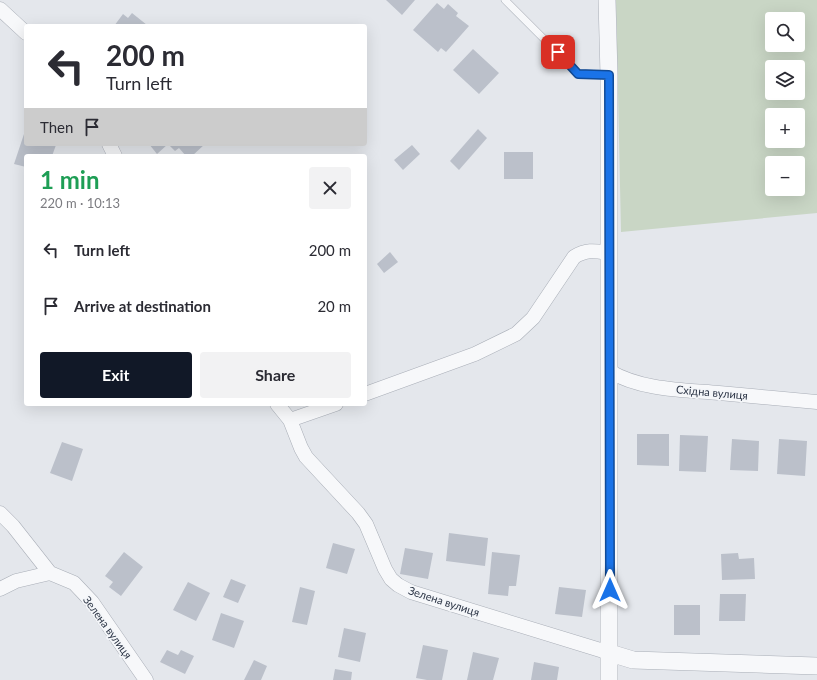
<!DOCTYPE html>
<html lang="en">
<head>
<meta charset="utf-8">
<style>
  :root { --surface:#fff; --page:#f2f2f3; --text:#2b2b33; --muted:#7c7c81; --accent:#111827 }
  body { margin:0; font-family:Lato,sans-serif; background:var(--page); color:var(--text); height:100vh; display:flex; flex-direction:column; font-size:15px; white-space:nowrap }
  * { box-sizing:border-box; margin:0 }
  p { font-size:13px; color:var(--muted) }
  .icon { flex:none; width:22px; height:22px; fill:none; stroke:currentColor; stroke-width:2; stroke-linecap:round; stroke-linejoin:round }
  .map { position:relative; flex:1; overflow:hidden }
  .side { position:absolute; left:24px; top:154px; width:343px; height:252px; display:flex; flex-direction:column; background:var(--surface); border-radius:4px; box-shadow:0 4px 16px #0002 }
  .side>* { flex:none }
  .top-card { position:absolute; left:24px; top:24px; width:343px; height:122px; border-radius:4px; box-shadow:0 4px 16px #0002; background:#fff; color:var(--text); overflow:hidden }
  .buttons { position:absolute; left:765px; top:12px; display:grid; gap:8px }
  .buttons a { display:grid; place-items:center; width:40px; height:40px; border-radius:4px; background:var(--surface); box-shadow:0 4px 16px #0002; font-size:20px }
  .pin { position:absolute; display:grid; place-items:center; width:34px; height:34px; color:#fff; margin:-17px; border-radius:8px; box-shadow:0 2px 6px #0006 }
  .me { position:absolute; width:44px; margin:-22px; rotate:0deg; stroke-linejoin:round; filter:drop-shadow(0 0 3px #0008) }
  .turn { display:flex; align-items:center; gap:14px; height:84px; padding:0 16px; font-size:18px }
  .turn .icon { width:52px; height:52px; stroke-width:2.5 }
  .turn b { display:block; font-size:28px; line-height:34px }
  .then { display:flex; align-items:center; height:38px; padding:0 16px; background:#0003; gap:8px; font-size:15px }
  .round { display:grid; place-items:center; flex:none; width:42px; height:42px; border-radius:4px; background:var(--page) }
  .summary { display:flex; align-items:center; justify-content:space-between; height:68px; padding:0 16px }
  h1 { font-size:24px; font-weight:700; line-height:30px; color:#1e9e55 }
  .primary-button { display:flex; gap:8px; margin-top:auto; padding:8px 16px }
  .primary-button a { flex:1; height:46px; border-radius:4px; background:var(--accent); color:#fff; font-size:16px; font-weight:700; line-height:46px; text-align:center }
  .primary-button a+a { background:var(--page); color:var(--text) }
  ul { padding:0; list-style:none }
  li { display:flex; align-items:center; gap:12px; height:56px; padding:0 16px }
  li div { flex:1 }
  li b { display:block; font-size:15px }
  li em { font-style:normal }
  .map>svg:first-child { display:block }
  .green { fill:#c9d6c5; fill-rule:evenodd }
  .building { fill:#bbc0ca }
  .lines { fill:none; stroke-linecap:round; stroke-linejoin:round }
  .service-casing { stroke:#a9aeb7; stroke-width:8 }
  .minor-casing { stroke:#a9aeb7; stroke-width:15 }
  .tertiary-casing { stroke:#a9aeb7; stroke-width:18 }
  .service { stroke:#f7f8fa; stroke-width:7 }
  .minor { stroke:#f7f8fa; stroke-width:14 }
  .tertiary { stroke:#f7f8fa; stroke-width:17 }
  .route-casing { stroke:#114b97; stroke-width:10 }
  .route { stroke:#1a73e8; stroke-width:7 }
  .labels { text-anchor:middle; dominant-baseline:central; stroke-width:3.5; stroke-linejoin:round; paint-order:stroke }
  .street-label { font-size:11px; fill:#2b3445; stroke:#f4f6f9 }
</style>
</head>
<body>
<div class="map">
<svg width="817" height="680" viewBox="0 0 817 680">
  <rect width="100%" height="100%" fill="#e4e7ec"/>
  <path class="green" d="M616 0H817V213L621 232ZM772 19H798V45H772ZM772 67H798V93H772ZM772 115H798V141H772ZM772 163H798V189H772Z"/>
  <path class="building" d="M386 0H415L402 15Z
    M437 3 444 9 448 4 458 13 456 16 469 26 446 52 441 48 438 52 413 30Z
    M132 13 147 25 146 26H114L123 14 128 18Z
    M473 49 499 73 479 94 453 70Z
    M478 129 487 138 459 170 450 161Z
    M24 134 26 135V144L56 145 52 156H26V167L14 164Z
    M149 144H205L192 156H186L179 148 175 151 168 144 157 154Z
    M412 145 420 154 403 170 394 160Z
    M504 152H533V179H504Z
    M390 252 398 262 384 273 377 264Z
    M637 434H669V466L637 465Z
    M680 435 708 436 706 472 679 471Z
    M732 439 759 441 758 471 730 470Z
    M779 439 807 441 805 476 777 474Z
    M62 442 83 449 72 481 50 473Z
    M449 533 488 538 485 566 446 561Z
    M333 543 355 549 347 574 326 568Z
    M405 548 433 553 428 579 400 574Z
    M124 552 143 567 121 596 109 587 113 582 105 576Z
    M492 552 520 555 516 586H509L508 596 488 594Z
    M738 553 739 559 754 558 755 579 722 580 721 554Z
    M231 579 246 585 238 603 223 597Z
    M188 582 210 593 196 621 173 610Z
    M300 587 315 591 307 625 292 622Z
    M559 587 586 590 582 617 555 614Z
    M720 594H746L745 621H719Z
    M674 605H700V635H674Z
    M221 613 244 621 234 648 212 640Z
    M344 628 366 633 360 662 338 657Z
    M423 645 448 650 442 680H427L416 678Z
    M167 650 178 655 181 650 194 656 185 674 160 662Z
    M473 652 499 658 493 680H467Z
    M254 660 267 666 261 680H244Z
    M534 662 559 667 557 680H531Z
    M335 669 352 672 351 680H333Z"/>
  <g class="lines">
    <g class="service-casing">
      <path id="service" d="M505 0 578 73 609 75"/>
    </g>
    <g class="minor-casing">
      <path id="minor" d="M0 9 26 33
        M109 144 115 156
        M609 371C641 390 682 390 719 393 752 396 784 399 817 402
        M365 394 475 354 516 334 533 318 574 257C587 249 595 251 609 253
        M277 404 290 420 301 448 306 457 358 513 366 524 385 569 391 579 398 585 411 592 610 653
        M290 420 336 404
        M0 513 13 526 50 573 74 583 92 602 146 680
        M0 589 16 581 50 573"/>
    </g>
    <g class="tertiary-casing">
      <path id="tertiary" d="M607 0 609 75V680
        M610 653 633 660 817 666"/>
    </g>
    <use href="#service" class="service"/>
    <use href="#minor" class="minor"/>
    <use href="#tertiary" class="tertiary"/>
  </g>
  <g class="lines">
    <g class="route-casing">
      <path id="route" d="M558 52 578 74 609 75 610 590"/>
    </g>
    <use href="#route" class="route"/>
  </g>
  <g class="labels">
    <g class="street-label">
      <text transform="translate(712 392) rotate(5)">Східна вулиця</text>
      <text transform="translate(444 601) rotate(18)">Зелена вулиця</text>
      <text transform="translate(108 627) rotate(54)">Зелена вулиця</text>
    </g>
  </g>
</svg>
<div class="buttons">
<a><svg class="icon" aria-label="search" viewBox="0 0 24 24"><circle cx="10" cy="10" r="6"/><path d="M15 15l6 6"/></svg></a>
<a><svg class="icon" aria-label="layers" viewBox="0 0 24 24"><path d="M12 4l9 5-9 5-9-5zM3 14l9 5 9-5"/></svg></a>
<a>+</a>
<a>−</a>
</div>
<div class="pin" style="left:558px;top:52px;background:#d93025"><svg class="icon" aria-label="arrive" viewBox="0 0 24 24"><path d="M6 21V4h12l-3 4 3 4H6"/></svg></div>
<svg class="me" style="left:610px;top:590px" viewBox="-20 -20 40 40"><path d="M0-17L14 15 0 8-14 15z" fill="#1a73e8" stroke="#fff" stroke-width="4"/></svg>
<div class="top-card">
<div class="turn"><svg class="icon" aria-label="left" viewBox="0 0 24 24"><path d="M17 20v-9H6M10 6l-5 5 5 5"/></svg><div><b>200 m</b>Turn left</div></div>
<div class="then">Then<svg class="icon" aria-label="arrive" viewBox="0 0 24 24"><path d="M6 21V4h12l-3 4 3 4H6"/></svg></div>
</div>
<section class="side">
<div class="summary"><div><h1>1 min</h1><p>220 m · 10:13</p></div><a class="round"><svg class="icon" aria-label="close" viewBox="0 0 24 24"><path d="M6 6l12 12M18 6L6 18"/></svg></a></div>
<ul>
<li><svg class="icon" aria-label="left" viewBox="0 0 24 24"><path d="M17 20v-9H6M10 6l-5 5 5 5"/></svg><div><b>Turn left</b></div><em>200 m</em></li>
<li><svg class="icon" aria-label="arrive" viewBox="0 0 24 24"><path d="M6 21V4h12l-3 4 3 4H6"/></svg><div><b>Arrive at destination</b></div><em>20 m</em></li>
</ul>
<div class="primary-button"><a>Exit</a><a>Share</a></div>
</section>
</div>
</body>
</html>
